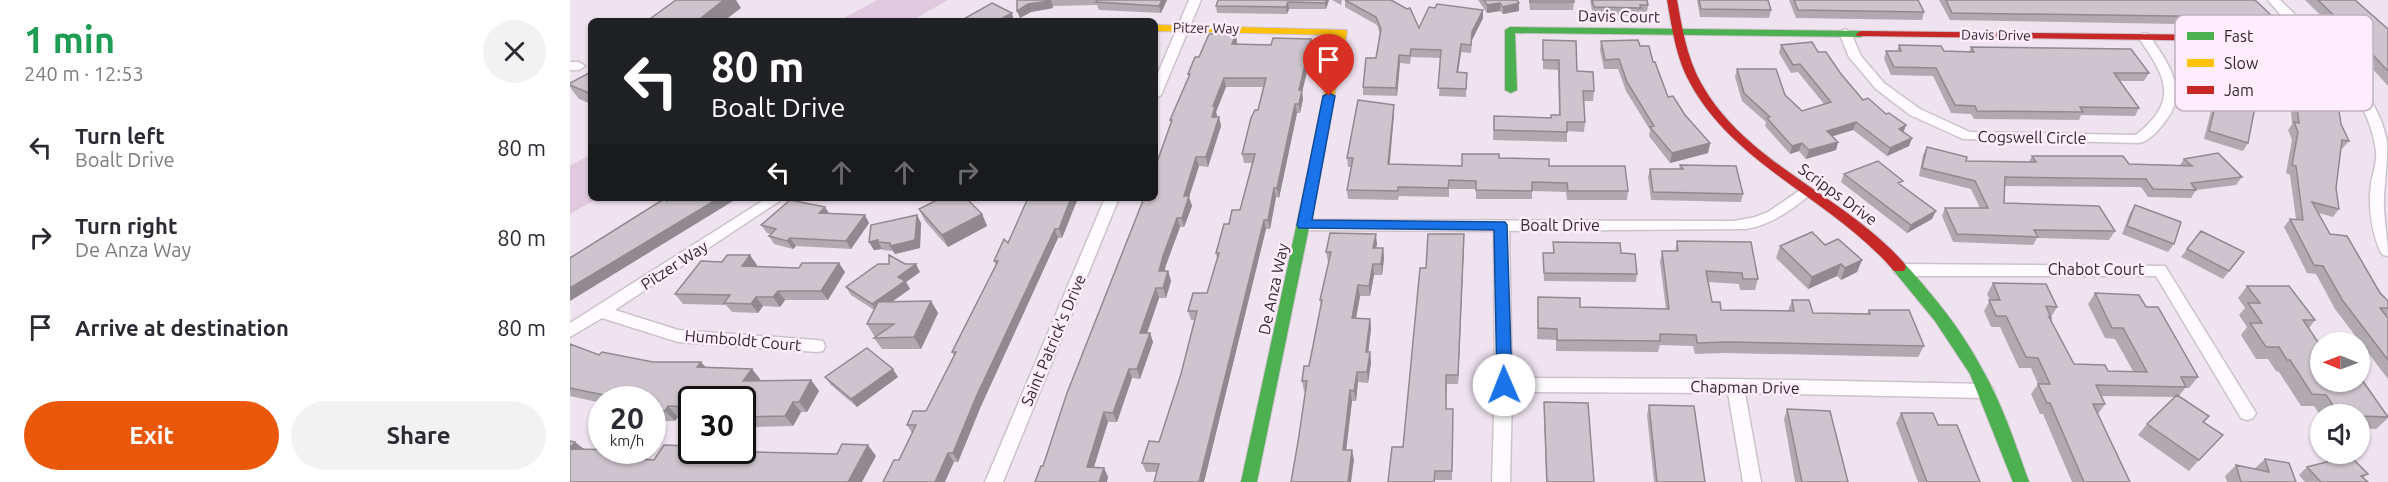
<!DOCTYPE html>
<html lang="en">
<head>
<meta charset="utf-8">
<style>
  :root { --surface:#fff; --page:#f2f2f3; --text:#2b2b33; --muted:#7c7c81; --accent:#ea580c }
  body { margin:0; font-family:Ubuntu,sans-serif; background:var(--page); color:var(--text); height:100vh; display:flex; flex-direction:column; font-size:22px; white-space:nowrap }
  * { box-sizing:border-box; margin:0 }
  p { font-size:20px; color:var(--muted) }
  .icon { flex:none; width:33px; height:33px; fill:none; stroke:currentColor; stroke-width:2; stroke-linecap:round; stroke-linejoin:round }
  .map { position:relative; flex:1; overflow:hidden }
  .panel { display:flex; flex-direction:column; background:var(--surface); width:570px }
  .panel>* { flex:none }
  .guide { position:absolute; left:18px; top:18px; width:570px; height:183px; border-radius:9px; box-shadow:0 2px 4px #0004; background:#202124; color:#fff; overflow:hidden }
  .needle { width:39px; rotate:271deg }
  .controls { position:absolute; left:1740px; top:332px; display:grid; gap:12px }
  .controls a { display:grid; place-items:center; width:60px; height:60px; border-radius:50%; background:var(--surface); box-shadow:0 2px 4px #0004; font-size:30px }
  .speed { position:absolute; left:18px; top:386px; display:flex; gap:12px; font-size:30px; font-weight:700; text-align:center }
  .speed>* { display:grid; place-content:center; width:78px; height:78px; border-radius:50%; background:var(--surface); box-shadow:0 2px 4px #0004; line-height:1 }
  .speed small { font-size:15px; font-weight:400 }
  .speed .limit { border:3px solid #111; border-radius:9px; background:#fff; color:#111 }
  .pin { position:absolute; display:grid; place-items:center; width:51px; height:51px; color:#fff; margin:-62px -26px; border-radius:50% 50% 50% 0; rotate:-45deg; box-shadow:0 0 6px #0007 }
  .pin .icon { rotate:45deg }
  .me { position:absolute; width:66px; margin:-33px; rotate:359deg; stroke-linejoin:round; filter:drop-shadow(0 0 4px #0008) }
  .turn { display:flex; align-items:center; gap:21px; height:126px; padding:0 24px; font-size:27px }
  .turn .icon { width:78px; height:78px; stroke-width:2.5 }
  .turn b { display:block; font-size:42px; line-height:51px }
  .lanes { display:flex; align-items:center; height:57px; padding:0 24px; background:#0003; justify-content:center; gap:30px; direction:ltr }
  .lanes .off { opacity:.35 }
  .round { display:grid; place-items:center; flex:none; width:63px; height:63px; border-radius:32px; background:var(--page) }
  .head { display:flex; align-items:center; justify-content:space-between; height:102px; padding:0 24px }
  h1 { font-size:36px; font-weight:700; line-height:45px; color:#1e9e55 }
  .button { display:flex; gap:12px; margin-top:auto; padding:12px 24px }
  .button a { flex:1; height:69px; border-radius:36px; background:var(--accent); color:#fff; font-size:24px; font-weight:700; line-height:69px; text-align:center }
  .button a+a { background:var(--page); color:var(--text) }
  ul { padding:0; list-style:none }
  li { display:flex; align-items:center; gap:18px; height:90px; padding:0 24px }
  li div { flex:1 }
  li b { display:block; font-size:22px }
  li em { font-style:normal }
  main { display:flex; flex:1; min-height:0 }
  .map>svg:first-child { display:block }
  .green { fill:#e0c9df }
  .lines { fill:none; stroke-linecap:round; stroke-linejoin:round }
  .street-casing { stroke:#ccc2cb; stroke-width:3 }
  .fast-casing { stroke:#ccc2cb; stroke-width:2 }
  .slow-casing { stroke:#ccc2cb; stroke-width:2 }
  .jam-casing { stroke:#ccc2cb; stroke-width:2 }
  .street { fill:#fdfbfd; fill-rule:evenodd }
  .fast { fill:#4caf50; fill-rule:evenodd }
  .slow { fill:#ffc107; fill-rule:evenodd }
  .jam { fill:#c62828; fill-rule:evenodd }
  .wall { fill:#b0a9b0 }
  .shaded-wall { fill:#908990 }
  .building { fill:#cdc4cd; stroke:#908990; stroke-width:1.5 }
  .route { fill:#1a73e8; stroke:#114b97; stroke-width:1.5 }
  .labels { text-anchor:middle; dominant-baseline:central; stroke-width:5; stroke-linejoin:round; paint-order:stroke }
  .far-street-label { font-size:14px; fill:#312830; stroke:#ffecfd }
  .street-label { font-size:16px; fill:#312830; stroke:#ffecfd }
  .key { fill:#ffecfd; stroke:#c1b1c0; stroke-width:1.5 }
  .key-label { font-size:16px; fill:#312830 }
</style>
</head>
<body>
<main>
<section class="panel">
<div class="head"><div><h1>1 min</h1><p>240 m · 12:53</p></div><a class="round"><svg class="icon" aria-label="close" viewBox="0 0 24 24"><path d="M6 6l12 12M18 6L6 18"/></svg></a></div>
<ul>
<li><svg class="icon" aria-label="left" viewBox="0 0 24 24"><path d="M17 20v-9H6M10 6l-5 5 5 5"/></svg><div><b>Turn left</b><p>Boalt Drive</p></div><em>80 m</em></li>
<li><svg class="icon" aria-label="right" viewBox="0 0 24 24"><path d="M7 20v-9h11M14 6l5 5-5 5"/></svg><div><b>Turn right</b><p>De Anza Way</p></div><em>80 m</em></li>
<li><svg class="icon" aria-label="arrive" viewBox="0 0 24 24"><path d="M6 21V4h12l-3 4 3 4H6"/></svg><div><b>Arrive at destination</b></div><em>80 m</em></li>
</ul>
<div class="button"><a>Exit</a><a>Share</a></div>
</section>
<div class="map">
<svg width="1818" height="482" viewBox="0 0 1818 482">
  <rect width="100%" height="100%" fill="#efe3ef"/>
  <path class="green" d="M307 0H378L341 21H268Z
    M21 154V198H28L0 214V166Z"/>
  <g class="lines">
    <g class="street-casing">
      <path id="street" d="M619 0H631L591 95 585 99V80Z
        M1698 0H1710C1748 37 1808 87 1817 142 1818 160 1815 178 1814 197 1813 217 1818 236 1818 256L1813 255 1810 251C1801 229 1798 207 1801 183 1803 173 1807 162 1806 151 1798 84 1737 49 1698 0Z
        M1275 29 1281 33 1291 56 1314 83 1350 109 1400 132 1566 135C1610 100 1596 77 1568 37L1574 33 1578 34C1598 62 1620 92 1594 123 1588 131 1579 141 1569 143L1393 139 1340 115 1306 89 1279 57 1269 33Z
        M0 62H9L15 66 9 70H0Z
        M1236 186 1243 191 1241 194C1220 211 1203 224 1176 229L939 231 942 378 1165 379 1415 384 1421 386 1424 391 1421 396 1415 398 1175 393 1191 482H1173L1158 393 942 392 940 482H922L925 385 924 231 734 230 727 225 734 220 1164 221 1185 217 1198 212Z
        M197 198H214L45 310 108 330 247 340 253 341 255 346 253 351 247 352 108 342 32 318 0 337V323Z
        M535 198H549L433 482H415Z
        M1331 264 1595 266 1686 413 1683 418 1677 420 1671 418 1586 276H1331L1326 274 1323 270 1326 266Z"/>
    </g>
    <g class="fast-casing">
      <path id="fast" d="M940 27 1291 31 1296 34 1291 37 945 33 947 90 941 93 935 90V30Z
        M749 145 755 149 687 482H671L743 149Z
        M1329 262 1334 263C1363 295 1391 329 1411 367 1432 403 1445 443 1459 482H1443L1400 374 1365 321 1324 271 1322 267 1324 263Z"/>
    </g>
    <g class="slow-casing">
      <path id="slow" d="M585 25 776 30 777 32 753 152 749 153 743 149 766 35 585 31Z"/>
    </g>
    <g class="jam-casing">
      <path id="jam" d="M1097 0H1107C1112 28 1117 58 1131 83 1176 164 1274 195 1334 263L1336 267 1334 271H1324C1264 200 1166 167 1120 83 1106 58 1102 28 1097 0Z
        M1291 31 1743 36 1748 39 1743 42 1287 36 1286 34Z"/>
    </g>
    <use href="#street" class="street"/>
    <use href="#fast" class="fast"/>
    <use href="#slow" class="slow"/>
    <use href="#jam" class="jam"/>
  </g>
  <path class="wall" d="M447 0H597L591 13 529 10 527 5 483 6V8L461 12 450 18 447 11Z
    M648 0H759L756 9H719L717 14 647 13 646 6Z
    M762 0H772L771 5Z
    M775 0 849 28 913 18 902 40 901 53 891 52 888 72 897 73 896 97 869 96 871 58 841 57 840 64 830 63 827 96 793 95V87L806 58 810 34 807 25 775 7Z
    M908 0H947L949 11 933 14 930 11 917 13Z
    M959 0H1004L1003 10H960Z
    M1020 0H1077L1078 5 1077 13H1070V16L1023 15Z
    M1127 0H1198L1201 10 1199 18 1130 17Z
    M1219 0H1348L1354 12 1352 20 1226 18Z
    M1369 0H1685L1701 15 1696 23 1667 25 1380 20Z
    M1735 0H1785L1818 29V86L1780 44Z
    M666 34 667 44 743 48 732 92 733 99 730 113H727L709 198 706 197 700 229H696L634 482H584L587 472H576L572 463 589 442 611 374 625 320H621L618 311 637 293 647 259 646 253 659 224 670 210 682 163H674L672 154 688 110 694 87H656L646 112 647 117H649L651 126 638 167 629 166 619 197 622 206 614 227H610L596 265 594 271H598L601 281 596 298H589L577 333H580L583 342 570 379 562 378 547 422H538L524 467 534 468 538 477 537 482H465L473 466 574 198 601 124 600 120 619 77 618 74 629 57Z
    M973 40 1007 71 1024 91 1023 101H1014L1015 122 1014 132 997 131V142L923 140 924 116 981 118 989 115 988 70 973 69Z
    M1031 41 1070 46 1083 62 1098 97 1140 143 1138 153 1100 163 1079 136 1080 130 1056 91 1048 69H1034L1030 50Z
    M1211 45 1248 52 1271 74 1293 100 1342 138 1339 146 1317 156 1283 130 1262 136 1268 142 1266 150 1236 159 1229 151 1220 154 1195 126 1196 122 1172 101 1165 77 1167 69 1215 95 1232 111 1254 104 1228 72 1221 73 1209 53Z
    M1329 45 1374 51 1399 52 1401 47 1579 73 1574 81H1550L1569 108 1565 116 1511 115 1509 120 1404 119 1401 114 1381 113 1363 76 1321 75 1314 59 1316 51H1327Z
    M1637 52 1693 56 1695 53 1771 124 1779 141 1772 149H1771L1766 188 1769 209 1763 217 1749 213 1760 234 1818 301V315L1817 316 1818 318V379L1765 309 1746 274 1737 273 1714 227 1720 219H1726L1720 175 1716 173 1722 140 1718 130 1722 124 1720 100 1705 80 1673 77 1678 143 1673 151 1634 139 1644 99 1626 67Z
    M21 72V104L9 99 0 87V83Z
    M824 105V114L819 164 892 166 929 158 979 166 1058 191 1057 200H997L996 192 962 191V199H906V189H879V197L829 196 828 200 778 199 777 190 781 167H778L777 158Z
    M1357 147 1396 161 1459 162 1462 156 1559 164 1610 165 1614 159 1672 177 1666 185 1626 190 1621 198 1578 197 1571 187 1435 186 1434 203 1545 231 1539 240 1467 238 1463 245 1383 242 1372 216 1375 208H1410L1401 189 1349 176 1353 155Z
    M1110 165 1173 194 1171 202 1081 200 1078 177 1080 169H1109Z
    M1274 174 1331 186 1362 219 1337 233 1271 182Z
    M508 198 492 238H488L411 406 388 462 329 460 342 433 337 425 356 411 384 356 382 352 426 265 424 261 438 243Z
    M1565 205 1604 244 1598 252 1552 234 1560 213Z
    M255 207 259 213 299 223 281 249 226 246 223 249 204 244 199 236 200 234 197 233 191 225Z
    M349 209 412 214 417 226 378 247 355 221Z
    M351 223 350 248 325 254 323 251 313 250 312 249 304 250 299 242Z
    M806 234V248H813L814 258 812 275H804L800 296H790L786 318 800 319 801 329 798 352H800L801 363 798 383 788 382 786 401H782L776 450 784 460 728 442 735 392 734 391 732 381 739 366 751 306 750 300 759 262H758L756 252Z
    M1107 241 1188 279 1185 290H1170L1169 284 1138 282 1142 302 1151 310 1218 311 1222 300 1243 313 1297 314 1299 310 1354 346 1348 357 1154 353 1125 354 1123 346 1090 345 1088 352 986 351V340L967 339 968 297 1010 307 1096 309 1090 262 1092 251H1105Z
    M983 242 1051 253 1067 274 1066 282 974 281 973 253H983Z
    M894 244 888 384H877L876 409H883L882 480H865V482H818L833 447 856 268Z
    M1255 245 1292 260 1287 272 1271 280 1267 276 1238 289 1206 258 1210 246Z
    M1617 249 1674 252 1653 279 1611 257Z
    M335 264 350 272 336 282 340 289 322 302 361 301 368 313 351 349H312L304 338 306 336H304L297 324 304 310 281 295 276 287Z
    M187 265 186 266 275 272 258 300H215L210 307 193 306 188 313 162 312 156 305 113 304 105 294Z
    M1423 283 1487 307 1480 319 1504 364 1538 371H1563L1545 339 1535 338 1518 304 1525 293 1576 307 1628 377 1619 388H1615L1609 396 1633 422 1642 446 1619 471 1568 435 1577 424 1605 397 1531 396 1535 404 1528 414 1560 482H1502L1473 414H1470L1461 394 1468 384 1461 368H1449L1430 327H1421L1414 311 1420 300 1417 294Z
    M1677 286 1745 320 1739 328 1750 381 1818 416V418L1806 429 1790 428V414H1750V415L1744 406H1731L1709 372 1706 371 1698 359H1686L1671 335 1677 327 1669 315 1675 308 1668 298Z
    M0 344 29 355 83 362 135 367 182 369 190 379 189 381 241 380 249 391 237 412H231L223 426 181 427 172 418V399H122V417H108L105 421H82V399H32V403L0 396Z
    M255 377H328L287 407 261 385Z
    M974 402 1024 482H976L974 412Z
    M1079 405 1135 482H1084L1077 415Z
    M1217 409 1278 482H1225L1214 419Z
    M1331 413 1368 425 1410 482H1348L1326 423Z
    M1695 459 1726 482H1657L1655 476 1666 465 1684 469Z
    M1737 467 1798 474 1793 478 1798 482H1735L1729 475Z"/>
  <path class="shaded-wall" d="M153 0H166L171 8 154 21H127Z
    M481 0 483 8 461 12 450 18 447 11 458 4Z
    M592 0H597L591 13 589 6Z
    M756 0H759L756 9 755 3Z
    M718 2 719 9 717 14 716 7Z
    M930 3V11L917 13V5Z
    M949 3V11L933 14V7Z
    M913 10V18L902 40 901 53 902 32Z
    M442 13 444 21H427Z
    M666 34 667 43 664 53 662 44Z
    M741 39 743 48 732 92 733 99 730 113 729 104V90Z
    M891 44V52L887 80V72Z
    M829 55 830 63 827 96 826 88Z
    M654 78 656 87 646 112 647 115 644 126 642 117 643 106Z
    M725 104 727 113 709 198 707 188Z
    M824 105V114L819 173 818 164Z
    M649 117 651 126 638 167 636 157Z
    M1286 122 1283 130 1254 139 1257 131Z
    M1336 125 1333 134 1329 129Z
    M1342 138 1339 146 1317 156 1320 148Z
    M1268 142 1266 150 1236 159 1239 150Z
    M1140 143 1138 153 1100 163 1102 153Z
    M1232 143 1229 151 1220 154 1222 146Z
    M626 157 629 166 619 197 622 206 614 227 612 218 614 196Z
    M704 188 706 197 700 229 698 220Z
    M149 198H168L0 301V288Z
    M501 198H508L492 238 489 229Z
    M255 207 260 215 249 213Z
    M1366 211 1362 219 1337 233 1341 225Z
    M412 214 417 226 378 247 372 235Z
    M295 215 299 223 281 249 276 241Z
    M347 215 351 223 350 248 325 254 320 246Z
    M607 218 610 227 596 265 592 281 589 271 593 256Z
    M694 220 696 229 634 482H629Z
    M485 229 488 238 411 406 388 462 383 453 406 397Z
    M806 234 807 244 805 258 803 248Z
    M894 234V244L888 384V375Z
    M220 238 226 246 223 249 217 241Z
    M308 240V242L312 249 304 250 299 242Z
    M813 248 814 258 812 275 811 264Z
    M180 255 187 265 179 276 172 266Z
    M1292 260 1287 272 1271 280 1275 268Z
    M269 263 275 272 258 300 251 291Z
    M346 264 350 272 336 282 340 289 307 312 302 304 328 277Z
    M803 264 804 275 800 296 799 286Z
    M1271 264 1267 276 1238 289 1242 277Z
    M598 271 601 281 596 298 593 288Z
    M788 285 790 296 784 329 782 318Z
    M586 288 589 298 574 342 570 333Z
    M208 291 215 300 210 307 203 297Z
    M186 297 193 306 188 313 181 304Z
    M361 301 368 313 351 349 344 337Z
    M800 319 801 329 797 363 796 352Z
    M580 333 583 342 570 379 567 369Z
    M800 352 801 363 798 383 797 372Z
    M131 362 140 372 127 367Z
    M182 369 190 379 182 392 173 381Z
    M323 369 328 377 287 407 281 399Z
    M559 369 562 378 547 422 543 413Z
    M787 372 788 382 786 401 784 391Z
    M241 380 249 391 237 412 229 402Z
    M780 390 782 401 775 460 773 450Z
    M223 402 231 412 223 426 215 416Z
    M98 406 108 417 105 421 95 411Z
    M534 412 538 422 521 476 517 467Z
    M5 442 18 452 0 450V448Z
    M298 445 306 456 292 482H278Z
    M120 446 122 450H124L131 457 114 455Z
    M56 450 67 460 50 458Z
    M782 450 784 460 781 482H778Z
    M378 453 384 462 375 482H365Z
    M534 468 538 477 537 482H529Z"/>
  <path class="building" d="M106 0H154L127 21H77Z
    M447 0H480V1L458 4 447 11Z
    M528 0H592L589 6 526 2Z
    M648 0H756L755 3 718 2 716 7 646 6Z
    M775 0H821L837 9 840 8 849 28 859 7 865 8 867 4 913 10 902 32 901 45 891 44 887 72 897 73 896 89 868 88 871 50 841 49 840 56 829 55 826 88 793 87 796 58H806L811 29 806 17Z
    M914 0H947L949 3 933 7 930 3 917 5Z
    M960 0H1004V2H960Z
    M1022 0H1077L1078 5H1070L1071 8 1024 7Z
    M1129 0H1198L1201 10 1131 9Z
    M1224 0H1348L1354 12 1228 10Z
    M1376 0H1685L1701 15 1672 17 1382 13Z
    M1748 0H1785L1818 29V71L1785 36Z
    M422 3 442 13 427 21H390Z
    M639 34H666L662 44 701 45 703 38 741 39 729 90H732L729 104H725L707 188H704L698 220H694L629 482H584L589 464 572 463 579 441 589 442 611 374 627 311H618L623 293H637L649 253H646L654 224H659L662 210H670L685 154H672L681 118 685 110H688L696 78H654L643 106H645L642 117H649L636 157H626L614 196H619L612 218H607L593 256 589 271H598L593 288H586L570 333H580L567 369H559L543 413 534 412 517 467 534 468 529 482H465L471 466H473L497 393 574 198H585V168L602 120H600L620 74H618L625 57H629Z
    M973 40 1006 41 1007 71 1023 72 1024 91H1013L1015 122H997V132L924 130V116L981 118V115H990L989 60H973Z
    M1068 40 1070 46H1079L1083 62H1085L1098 97 1103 96 1115 115 1140 143 1102 153 1080 127 1084 126 1057 82 1049 59 1035 60 1031 41Z
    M1242 42 1248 52H1256L1271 74 1293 100 1298 98 1316 114 1319 113 1336 125 1329 129 1342 138 1320 148 1286 122 1257 131 1268 142 1239 150 1232 143 1222 146 1197 118 1200 117 1174 93 1167 69H1206L1215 95 1232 111 1261 102 1230 64 1223 65 1211 45Z
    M1329 45 1371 46 1374 51 1404 52 1401 47 1561 49 1579 73H1544L1569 108 1510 107 1513 112 1407 111 1405 106 1385 105 1366 68 1324 67 1316 51H1331Z
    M1637 52 1698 57 1695 53 1726 55 1730 60 1739 61 1767 97 1771 124 1779 141 1772 140 1766 188 1769 209 1742 202 1760 234 1777 236 1810 293 1818 301V308H1810L1818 318V360L1773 301 1753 266 1744 265 1720 219 1733 220 1726 166 1722 165 1728 132 1724 122 1729 123 1725 92 1710 72 1667 69 1687 97 1678 143 1639 131 1649 91 1631 59 1642 60Z
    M21 72V94L0 85V83Z
    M788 100 824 105 818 164 892 166V154H929V158L979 159V166H1055L1058 191H998L997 183 962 182V191L906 190V181L879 180 878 188 828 187V191L777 190 783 158H777Z
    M1357 147 1397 157 1396 161 1466 162 1462 156H1553L1559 164 1622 166 1614 159 1648 153 1672 177 1621 183 1626 190 1583 189 1576 179 1435 177 1434 203 1529 206 1545 231 1464 230 1468 237 1387 234 1375 208H1418L1405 181 1352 168Z
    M1308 161 1333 181 1328 183 1366 211 1341 225 1274 174Z
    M1110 165 1166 166 1173 194 1083 192 1080 169H1113Z
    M101 198H149L0 288V258L94 199 97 201Z
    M371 198H396L412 214 372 235 349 209Z
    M458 198H501L489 229H485L406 397 383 453H378L365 482H313L324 460H329L346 425H337L343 411H356L386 352H382L428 261H424L434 239 438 243Z
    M220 200 255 207 249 213 295 215 276 241 220 238 217 241 199 236 206 229 191 225Z
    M1565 205 1611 222 1604 244 1557 226Z
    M347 215 345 240 320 246V243L308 242V240L299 242 301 225Z
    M1631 231 1674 252 1659 271 1617 249Z
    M1242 232 1255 245 1268 239 1292 260 1275 268 1271 264 1242 277 1210 246Z
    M760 233 806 234 803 248H813L811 264H803L799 286 788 285 782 318 800 319 796 352H800L797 372H787L784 391 780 390 773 450H782L778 482H721L728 442 737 381H732L734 366H739L752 300H750L761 252H756Z
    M858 234H894L888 375H876V409H883L882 471H865L864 482H818L822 447H833L850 268H856Z
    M1107 241 1181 242 1188 279H1173L1172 273 1136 271 1142 302H1150L1151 310 1224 311 1222 300H1239L1243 313 1300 314 1299 310H1339L1354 346 1157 342 1127 343 1126 335 1090 334V341L987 340V329L968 328V297L1010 298V307L1099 309 1092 251H1108Z
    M983 242 1050 243 1051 253 1065 254 1067 274 974 273 973 253H984Z
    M157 255H180L172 266 229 268 232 263H269L251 291H208L203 297H186L181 304 154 303 160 295 105 294 131 261 152 262Z
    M319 255 335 264H346L328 277 335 281 302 304 276 287 308 264H319Z
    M1423 283 1476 284 1487 307 1476 306 1481 318 1479 317 1504 364 1535 365 1538 371 1577 372 1553 328H1542L1525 293 1569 295 1576 307H1588L1628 377H1611L1616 387 1526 385 1535 404H1523L1560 482H1514L1480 403H1477L1468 384H1480L1468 358 1456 357 1436 316H1426L1419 300H1430Z
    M1677 286H1719L1745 320H1733L1750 345V381H1790V377L1818 417 1790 416V414H1769L1756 395 1742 394 1720 360H1717L1709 347H1696L1680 323H1692L1678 303H1690Z
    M361 301 344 337 304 338 324 324H297L308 302Z
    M0 344 29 355 32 352 83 362H131L127 367 182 369 173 381 241 380 229 402H223L215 416 172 417 177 409 172 408V399H122V407L98 406 95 411H82V399H53L0 388Z
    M297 348 323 369 281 399 255 377Z
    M1607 395 1639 416 1633 422 1653 435 1629 460 1577 424Z
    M974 402 1018 403 1024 482H977Z
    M1079 405 1124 406 1135 482H1087Z
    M1217 409 1260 411 1278 482H1232Z
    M1331 413H1363L1368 425H1387L1410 482H1357Z
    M0 441 5 442 0 448Z
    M272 444 298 445 278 482H0V449L56 450 50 458 84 460 94 445 120 446 114 455 180 457 183 452 267 454Z
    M1780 456 1798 474 1791 476 1798 482H1751L1737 467Z
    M1695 459 1719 463 1726 482H1671L1666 465 1699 472Z"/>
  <path class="route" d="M759 93 765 96 742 220 935 222 937 225 942 385 940 389 934 391 929 389 927 385 924 230 729 228 727 225 753 96Z"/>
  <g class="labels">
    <g class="far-street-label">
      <text transform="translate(636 28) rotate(1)">Pitzer Way</text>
      <text transform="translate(1426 35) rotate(1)">Davis Drive</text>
    </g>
    <g class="street-label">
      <text transform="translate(1049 16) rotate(1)">Davis Court</text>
      <text transform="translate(1462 137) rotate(1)">Cogswell Circle</text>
      <text transform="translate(1268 194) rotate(36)">Scripps Drive</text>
      <text x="990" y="225">Boalt Drive</text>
      <text transform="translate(104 265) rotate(-33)">Pitzer Way</text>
      <text x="1526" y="269">Chabot Court</text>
      <text transform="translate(703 289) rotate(-78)">De Anza Way</text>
      <text transform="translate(173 340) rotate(5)">Humboldt Court</text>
      <text transform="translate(483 340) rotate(-67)">Saint Patrick's Drive</text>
      <text transform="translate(1175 387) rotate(1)">Chapman Drive</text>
    </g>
  </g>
  <rect x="1605" y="15" width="198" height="96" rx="9" class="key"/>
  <rect x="1617" y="32" width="27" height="8" fill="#4caf50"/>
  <rect x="1617" y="59" width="27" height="8" fill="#ffc107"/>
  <rect x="1617" y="86" width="27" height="8" fill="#c62828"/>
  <g class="key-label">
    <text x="1654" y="42">Fast</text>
    <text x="1654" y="69">Slow</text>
    <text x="1654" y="96">Jam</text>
  </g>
</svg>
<div class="controls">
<a><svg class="needle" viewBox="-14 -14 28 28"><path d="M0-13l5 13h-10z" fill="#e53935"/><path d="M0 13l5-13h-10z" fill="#7c7c81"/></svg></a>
<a><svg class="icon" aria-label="sound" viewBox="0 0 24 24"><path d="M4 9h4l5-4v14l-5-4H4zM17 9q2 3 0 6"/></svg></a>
</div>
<div class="speed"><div>20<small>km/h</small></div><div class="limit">30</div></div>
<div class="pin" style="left:759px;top:96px;background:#d93025"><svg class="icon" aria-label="arrive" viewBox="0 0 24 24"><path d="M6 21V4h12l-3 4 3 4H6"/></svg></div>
<svg class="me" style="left:934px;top:385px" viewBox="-20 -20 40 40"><circle r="19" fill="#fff"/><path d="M0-13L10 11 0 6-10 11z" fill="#1a73e8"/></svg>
<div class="guide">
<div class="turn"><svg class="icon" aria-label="left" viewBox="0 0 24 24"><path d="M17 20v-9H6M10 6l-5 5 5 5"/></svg><div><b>80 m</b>Boalt Drive</div></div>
<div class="lanes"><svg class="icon" aria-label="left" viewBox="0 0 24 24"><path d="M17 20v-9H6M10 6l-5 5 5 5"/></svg><svg class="icon off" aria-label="ahead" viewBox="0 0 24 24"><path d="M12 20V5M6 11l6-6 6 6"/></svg><svg class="icon off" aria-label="ahead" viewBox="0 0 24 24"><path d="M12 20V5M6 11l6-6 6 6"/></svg><svg class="icon off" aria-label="right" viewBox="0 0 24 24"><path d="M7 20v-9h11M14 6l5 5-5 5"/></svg></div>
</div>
</div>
</main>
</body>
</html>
